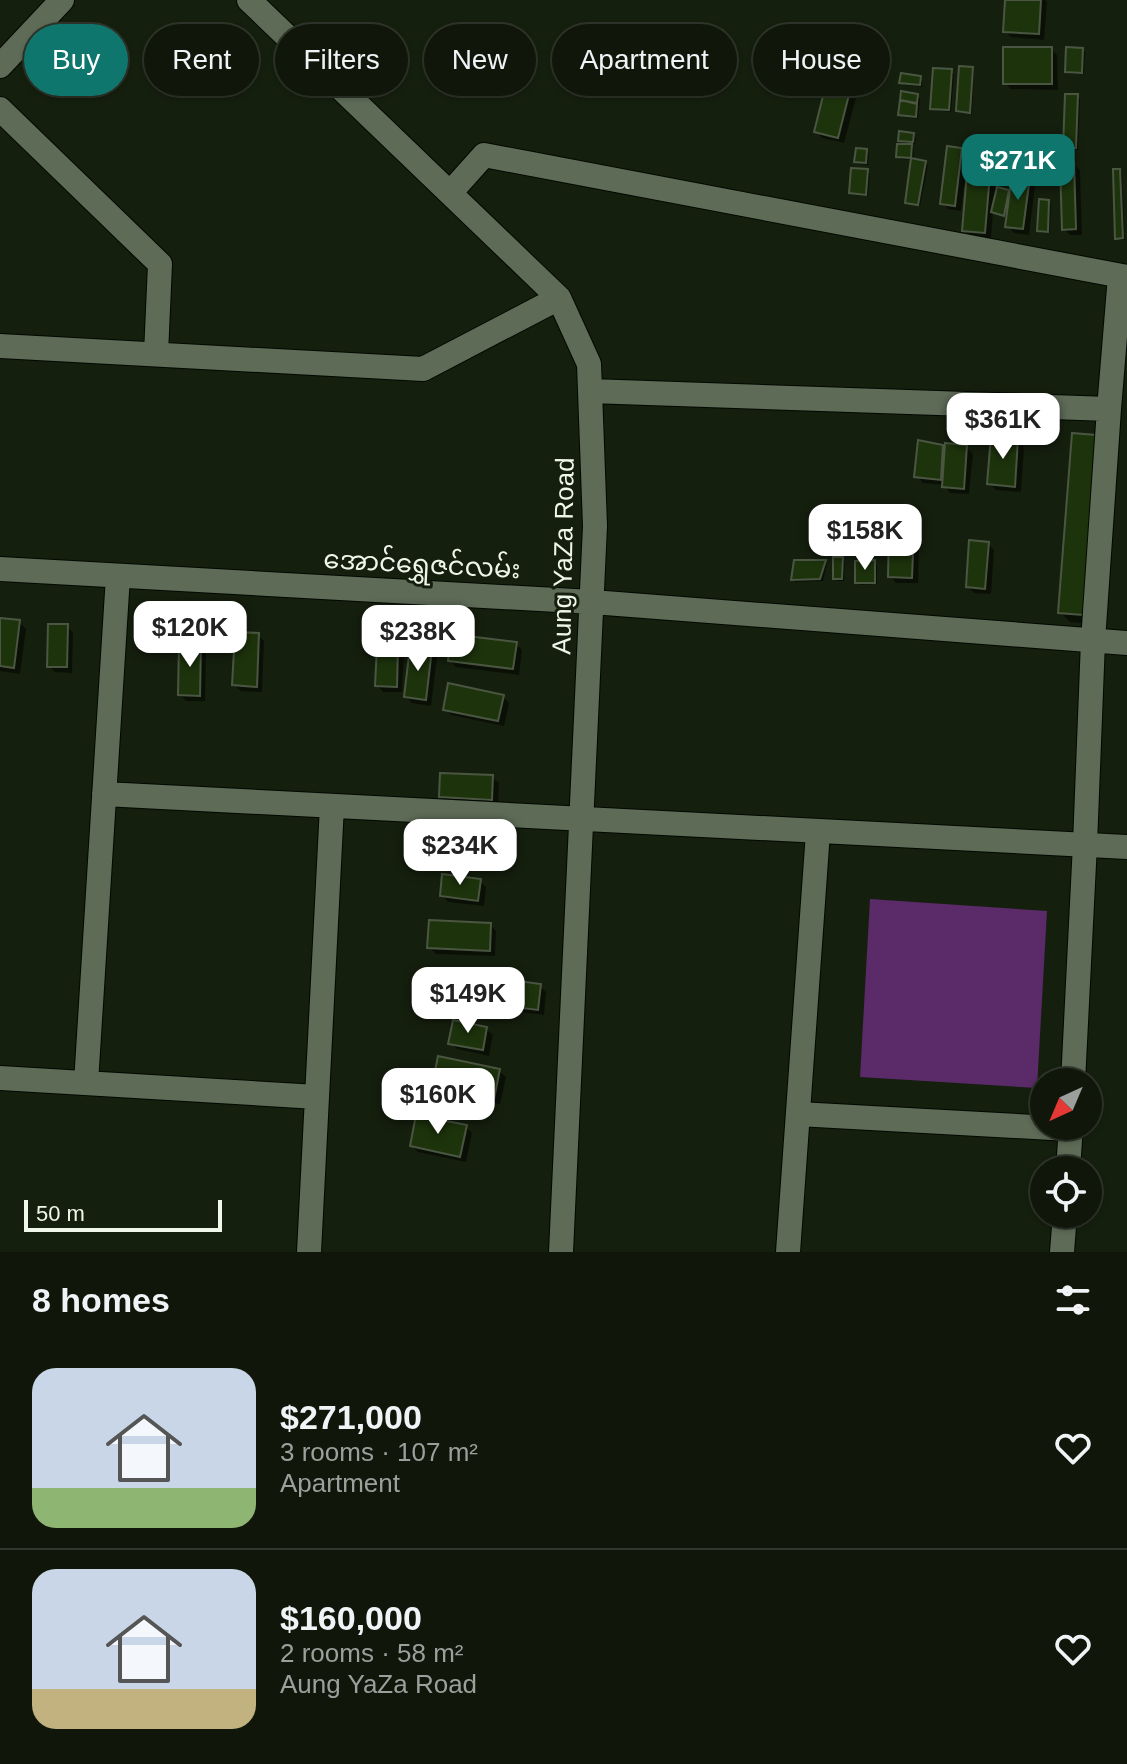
<!DOCTYPE html>
<html lang="en">
<head>
<meta charset="utf-8">
<style>
	:root { --surface:#10170a; --page:#192013; --text:#f1f3f6; --muted:#9c9f9c; --line:#30362b; --accent:#0f766e }
	body { margin:0; font-family:Helvetica,"Noto Sans Myanmar",sans-serif; background:var(--page); color:var(--text); height:100vh; display:flex; flex-direction:column; font-size:30px; white-space:nowrap }
	* { box-sizing:border-box; margin:0 }
	p { font-size:26px; color:var(--muted) }
	.icon { flex:none; width:44px; height:44px; fill:none; stroke:currentColor; stroke-width:2; stroke-linecap:round; stroke-linejoin:round }
	.map { position:relative; height:1252px; overflow:hidden }
	.side { display:flex; flex-direction:column; background:var(--surface); flex:1 }
	.side>* { flex:none }
	.top-card { position:absolute; left:24px; top:24px; width:1080px; height:72px; display:flex; gap:16px }
	.needle { width:52px; rotate:224deg }
	.fabs { position:absolute; left:1030px; top:1068px; display:grid; gap:16px }
	.fabs a { display:grid; place-items:center; width:72px; height:72px; border-radius:50%; background:var(--surface); box-shadow:0 2px 6px #0004,0 0 0 2px var(--line); font-size:40px }
	.scale { position:absolute; left:24px; bottom:20px; width:198px; box-sizing:border-box; padding-left:8px; border:4px solid #eff7eb; border-top:0; font-size:22px; line-height:28px; white-space:nowrap; color:#eff7eb; -webkit-text-stroke:6px #151f0e; paint-order:stroke }
	.price { position:absolute; translate:-50% -68px; padding:0 18px; border-radius:16px; background:#fff; color:#222; font-size:26px; line-height:52px; filter:drop-shadow(0 2px 4px #0008) }
	.price::after { content:''; position:absolute; left:50%; top:48px; width:24px; height:18px; margin-left:-12px; background:inherit; clip-path:polygon(0 0,100% 0,50% 100%) }
	.price.active { background:var(--accent); color:#fff }
	ul { padding:0; list-style:none }
	li { display:flex; align-items:center; gap:24px; height:200px; padding:0 32px }
	li+li { border-top:2px solid var(--line) }
	li span { display:grid; place-items:center; flex:none; width:224px; height:160px; border-radius:24px; color:#555 }
	li>.icon { margin-inline-start:auto }
	span .icon { width:96px; height:96px; fill:#fffc; stroke-width:1 }
	li b { font-size:34px }
	h2 { display:flex; justify-content:space-between; align-items:center; height:96px; padding:0 32px; font-size:34px }
	.chip { padding:0 28px; border-radius:36px; background:var(--surface); box-shadow:0 2px 6px #0004,0 0 0 2px var(--line); font-size:28px; line-height:72px }
	.chip.active { background:var(--accent); color:#fff }
	.map>svg:first-child { display:block }
	.water { fill:#5b2a68 }
	.shadow { fill:#0007 }
	.building { fill:#1d330c; stroke:#4a5642; stroke-width:2 }
	.lines { fill:none; stroke-linecap:round; stroke-linejoin:round }
	.minor-casing { stroke:#020900; stroke-width:26 }
	.minor { stroke:#5e6b57; stroke-width:24 }
	.labels { text-anchor:middle; stroke-width:6; stroke-linejoin:round; paint-order:stroke }
	.street-label { font-size:26px; fill:#eff7eb; stroke:#151f0e }
</style>
</head>
<body>
<div class="map">
<svg width="1127" height="1252" viewBox="0 0 1127 1252">
	<rect width="100%" height="100%" fill="#151f0e"/>
	<path class="water" d="M870 899 1047 911 1037 1088 860 1077Z"/>
	<path class="shadow" d="M1007 0H1045L1047 2 1044 40 1011 37 1005 31Z
		M1051 49 1057 55 1058 90 1011 89 1005 83Z
		M1082 50 1085 52 1084 74H1070L1067 71Z
		M972 69 974 72 972 114 961 113 958 111Z
		M951 71 954 74 951 112 935 110 932 108Z
		M853 76 860 83 844 143 822 138 816 131Z
		M920 78 922 80V87L904 85 901 82Z
		M903 93 917 96 920 98 918 119 903 117 900 114Z
		M1077 96 1080 99 1078 150H1067L1065 147Z
		M914 135 916 138 915 144 908 143 914 149 913 161 925 163 928 165 920 206 910 204 907 202 913 160 900 159 898 156 906 146 900 140Z
		M961 150 968 156 967 162 990 164 996 171 995 189 1009 191 1012 195 1029 179 1035 185 1029 235 1014 233 1008 226 1009 218 996 214 993 211 991 239 970 237 964 230 968 187H964L961 211 948 209 942 203Z
		M867 151 869 154 868 165 859 164 856 161Z
		M1073 164 1080 170 1082 235H1070L1064 229Z
		M867 171 870 174 868 196 854 195 851 193Z
		M1120 171 1122 174 1125 240H1120L1117 238Z
		M1048 202 1051 204 1050 233H1042L1039 230Z
		M1074 435 1092 624 1070 622 1060 612Z
		M1018 440 1024 447 1021 492 996 490 990 484Z
		M942 447 947 452 966 447 973 454 969 494 950 493 944 485 923 483 917 476Z
		M913 530 919 536 918 583H896L890 576Z
		M988 544 994 550 991 594 974 593 968 587Z
		M842 559 845 562 844 581H838L835 578Z
		M825 562 827 564 823 581 795 582 793 579Z
		M874 562 877 565V584L860 585 857 582Z
		M0 620 19 622 26 629 20 674 0 671Z
		M67 626 73 633 72 673 55 672 49 666Z
		M258 635 264 641 262 692 241 691 234 685Z
		M516 644 522 650 519 675 456 667 450 661Z
		M200 645 206 652 205 701H186L180 694Z
		M397 648 404 654 402 692H383L377 685Z
		M431 651 437 657 431 706 412 703 406 697Z
		M503 697 509 703 504 726 451 715 445 709Z
		M492 777 499 783 498 805 447 803 441 796Z
		M480 881 486 887 484 906 448 902 442 895Z
		M490 925 496 931 495 956 436 954 429 947Z
		M540 986 546 992 544 1015 438 1001 431 995Z
		M486 1029 493 1035 489 1056 457 1049 451 1043Z
		M499 1071 506 1077 500 1104 441 1092 434 1086Z
		M466 1127 472 1133 466 1162 418 1152 412 1146Z"/>
	<path class="building" d="M1005 0H1041L1039 34 1003 32Z
		M1003 47H1052V84H1003Z
		M1066 47 1083 48 1082 73 1065 72Z
		M959 66 973 67 970 113 956 111Z
		M830 68 854 75 838 138 814 132Z
		M933 68 952 69 949 110 930 109Z
		M901 73 921 76 920 85 899 83Z
		M901 91 918 94 917 103 900 100Z
		M1065 94H1078L1076 148H1063Z
		M900 100 917 104 916 117 898 115Z
		M899 131 914 133 913 142 898 141Z
		M897 144H912L911 158 896 157Z
		M947 146 962 148 955 206 940 204Z
		M856 148 867 149 866 163 854 162Z
		M911 158 926 161 918 205 905 203Z
		M968 160 991 162 985 233 962 231Z
		M1060 162H1074L1076 229 1062 230Z
		M851 168 868 169 866 195 849 193Z
		M1113 169H1120L1123 238 1115 239Z
		M1012 175 1030 177 1023 229 1005 227Z
		M997 187 1009 190 1004 216 991 212Z
		M1039 199 1049 200 1048 232 1037 231Z
		M1072 433 1096 435 1083 615 1058 613Z
		M991 436 1018 438 1015 487 987 484Z
		M918 440 943 445 941 480 914 477Z
		M945 443 967 445 964 489 942 487Z
		M889 527 914 528 912 578 888 577Z
		M969 540 989 542 985 589 966 587Z
		M833 557H843L842 579H833Z
		M794 560H826L820 579 791 580Z
		M875 560V583H855V561Z
		M0 618 20 620 14 668 0 666Z
		M48 624H68L67 667H47Z
		M235 632 259 633 257 687 232 685Z
		M451 634 517 642 513 669 448 661Z
		M179 643H201L200 696 178 695Z
		M377 645 398 646 397 687 375 686Z
		M410 647 432 649 426 700 404 697Z
		M448 683 504 695 498 721 443 710Z
		M440 773 493 775 492 800 439 797Z
		M442 874 481 879 478 901 440 896Z
		M429 920 491 923 490 951 427 948Z
		M432 970 541 984 538 1010 429 996Z
		M453 1020 487 1027 483 1050 448 1044Z
		M438 1056 500 1069 494 1099 432 1086Z
		M416 1115 467 1125 460 1157 410 1146Z"/>
	<g class="lines">
		<g class="minor-casing">
			<path id="minor" d="M249 0 559 298 589 364 595 526 561 1252
				M0 66 62 0
				M0 109 160 264 156 354
				M450 193 484 155 1127 277
				M0 346 423 369 559 298
				M590 391 1109 409
				M0 569 592 602 1127 643
				M104 794 1127 847
				M0 1078 317 1097
				M1073 1082 1085 844 1093 641 1109 409 1120 276
				M86 1083 118 576
				M798 1114 1070 1129
				M1068 1170 1071 1126
				M309 1252 332 806
				M788 1252 818 832
				M1062 1252 1065 1214"/>
		</g>
		<use href="#minor" class="minor"/>
	</g>
	<g class="labels">
		<g class="street-label">
			<text transform="translate(563 556) rotate(-89)" y="9">Aung YaZa Road</text>
			<text transform="translate(422 564) rotate(3)" y="9">အောင်ရွှေဇင်လမ်း</text>
		</g>
	</g>
</svg>
<div class="fabs">
<a><svg class="needle" viewBox="-14 -14 28 28"><path d="M0-13l5 13h-10z" fill="#e53935"/><path d="M0 13l5-13h-10z" fill="#9c9f9c"/></svg></a>
<a><svg class="icon" aria-label="locate" viewBox="0 0 24 24"><circle cx="12" cy="12" r="6"/><path d="M12 2v4M12 18v4M2 12h4M18 12h4"/></svg></a>
</div>
<div class="scale">50 m</div>
<b class="price active" style="left:1018px;top:202px">$271K</b>
<b class="price" style="left:1003px;top:461px">$361K</b>
<b class="price" style="left:865px;top:572px">$158K</b>
<b class="price" style="left:190px;top:669px">$120K</b>
<b class="price" style="left:418px;top:673px">$238K</b>
<b class="price" style="left:460px;top:887px">$234K</b>
<b class="price" style="left:468px;top:1035px">$149K</b>
<b class="price" style="left:438px;top:1136px">$160K</b>
<div class="top-card">
<a class="chip active">Buy</a>
<a class="chip">Rent</a>
<a class="chip">Filters</a>
<a class="chip">New</a>
<a class="chip">Apartment</a>
<a class="chip">House</a>
</div>
</div>
<section class="side">
<h2>8 homes<svg class="icon" aria-label="filters" viewBox="0 0 24 24"><path d="M4 7h16M4 17h16"/><circle cx="9" cy="7" r="2"/><circle cx="15" cy="17" r="2"/></svg></h2>
<ul>
<li><span style="background:linear-gradient(#c9d6e8 75%,#8fb573 0)"><svg class="icon" aria-label="home" viewBox="0 0 24 24"><path d="M3 11l9-7 9 7M6 9v11h12V9"/></svg></span><div><b>$271,000</b><p>3 rooms · 107 m²</p><p>Apartment</p></div><svg class="icon" aria-label="heart" viewBox="0 0 24 24"><path d="M12 20l-8-8c-3-5 5-10 8-4 3-6 11-1 8 4z"/></svg></li>
<li><span style="background:linear-gradient(#c9d6e8 75%,#c2b280 0)"><svg class="icon" aria-label="home" viewBox="0 0 24 24"><path d="M3 11l9-7 9 7M6 9v11h12V9"/></svg></span><div><b>$160,000</b><p>2 rooms · 58 m²</p><p>Aung YaZa Road</p></div><svg class="icon" aria-label="heart" viewBox="0 0 24 24"><path d="M12 20l-8-8c-3-5 5-10 8-4 3-6 11-1 8 4z"/></svg></li>
</ul>
</section>
</body>
</html>
